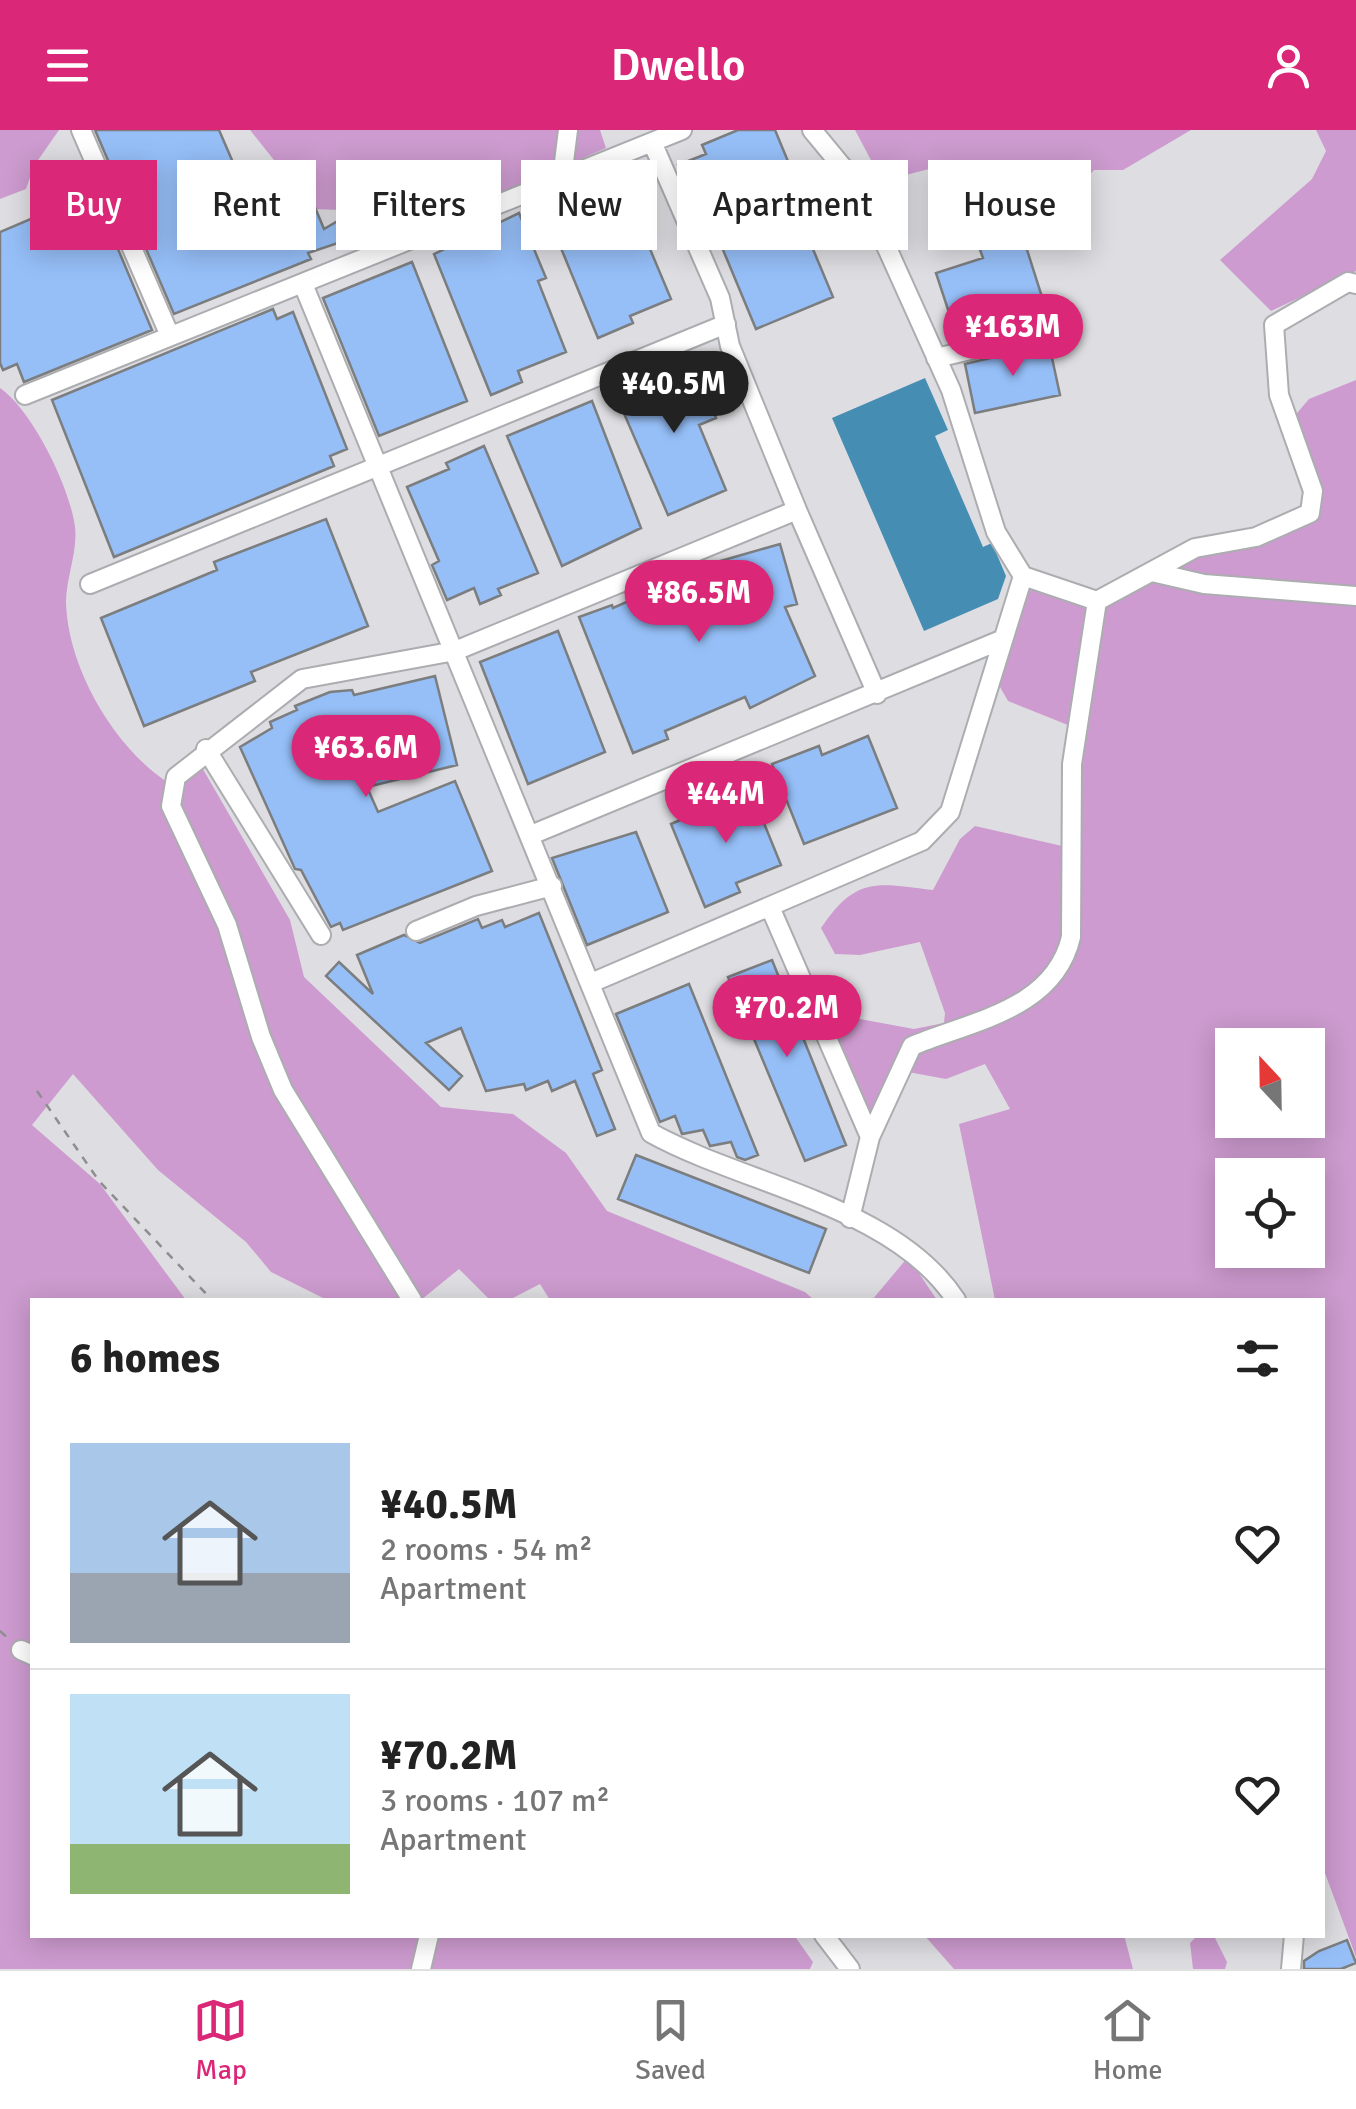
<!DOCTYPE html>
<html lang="en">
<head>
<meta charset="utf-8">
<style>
	:root { --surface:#fff; --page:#f6f6f6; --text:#222; --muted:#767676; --line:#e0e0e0; --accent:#db2777 }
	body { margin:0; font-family:Signika,sans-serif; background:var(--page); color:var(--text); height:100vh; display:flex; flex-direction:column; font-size:38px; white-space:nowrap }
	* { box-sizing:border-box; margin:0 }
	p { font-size:32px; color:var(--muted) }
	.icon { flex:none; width:55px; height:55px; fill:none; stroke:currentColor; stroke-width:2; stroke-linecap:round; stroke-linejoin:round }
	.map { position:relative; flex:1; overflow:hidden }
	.details { position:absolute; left:30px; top:1168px; width:1295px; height:640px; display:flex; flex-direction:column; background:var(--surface); border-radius:0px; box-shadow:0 5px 25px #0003 }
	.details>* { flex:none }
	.top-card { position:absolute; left:30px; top:30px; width:1298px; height:90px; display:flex; gap:20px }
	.needle { width:65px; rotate:338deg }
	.tools { position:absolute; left:1215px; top:898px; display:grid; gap:20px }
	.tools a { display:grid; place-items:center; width:110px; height:110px; border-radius:0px; background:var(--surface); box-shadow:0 5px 25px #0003; font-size:50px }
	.price { position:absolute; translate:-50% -85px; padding:0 22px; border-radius:35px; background:var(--accent); color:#fff; font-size:32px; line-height:65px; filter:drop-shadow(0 2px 5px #0008) }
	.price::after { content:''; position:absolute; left:50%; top:60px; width:30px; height:22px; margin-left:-15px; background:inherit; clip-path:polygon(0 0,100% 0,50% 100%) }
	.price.active { background:#222; color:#fff }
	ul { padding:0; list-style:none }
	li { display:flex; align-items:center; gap:30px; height:250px; padding:0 40px }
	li+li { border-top:2px solid var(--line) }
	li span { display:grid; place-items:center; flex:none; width:280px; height:200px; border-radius:0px; color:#555 }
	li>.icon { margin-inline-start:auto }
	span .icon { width:120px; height:120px; fill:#fffc; stroke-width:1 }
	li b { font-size:42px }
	h2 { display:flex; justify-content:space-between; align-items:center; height:120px; padding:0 40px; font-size:42px }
	.tag { padding:0 35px; border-radius:0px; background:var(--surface); box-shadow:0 5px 25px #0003; font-size:35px; line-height:90px }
	.tag.active { background:var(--accent); color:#fff }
	header { display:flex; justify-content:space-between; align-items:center; height:130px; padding:0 40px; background:var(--accent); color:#fff; font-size:45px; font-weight:600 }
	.tab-bar { display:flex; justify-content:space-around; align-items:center; height:140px; border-top:2px solid var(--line); background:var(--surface); font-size:28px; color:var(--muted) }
	.tab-bar a { display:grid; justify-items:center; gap:5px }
	.tab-bar .active { color:var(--accent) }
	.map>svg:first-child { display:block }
	.green { fill:#cd9bcf; fill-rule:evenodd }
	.water { fill:#458db3 }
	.building { fill:#96bff8; stroke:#7b7d7f; stroke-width:2.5 }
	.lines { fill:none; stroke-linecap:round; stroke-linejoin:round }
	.minor-casing { stroke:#acadb0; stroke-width:22 }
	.path { stroke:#8e8e90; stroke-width:2.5; stroke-dasharray:8 8; stroke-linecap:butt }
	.minor { stroke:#fff; stroke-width:18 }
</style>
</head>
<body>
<header><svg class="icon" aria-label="menu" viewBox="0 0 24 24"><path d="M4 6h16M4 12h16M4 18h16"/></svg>Dwello<svg class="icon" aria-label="person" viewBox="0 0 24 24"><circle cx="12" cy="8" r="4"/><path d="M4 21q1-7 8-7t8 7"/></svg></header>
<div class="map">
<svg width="1356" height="1839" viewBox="0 0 1356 1839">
	<rect width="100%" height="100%" fill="#dedee2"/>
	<path class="green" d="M0 0H59L34 36 26 59 0 69Z
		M250 0H600L606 18 501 64 463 51 360 94 340 80 313 79Z
		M855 0H1191L1123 40H1094L1086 49 1087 61C1001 93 1006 106 941 36L882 51Z
		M1316 0H1356V141L1271 181 1220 130 1312 49 1326 21Z
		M1356 250V1827L1322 1735V1170H995L959 994 1010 979 985 934 946 949 892 939 871 994 827 883 914 899 944 893 945 883 920 812 860 825 835 824 821 798C856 746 876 753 933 760L960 709 975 696 1071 718 1083 601 1008 571 1000 557 1025 463 1040 456 1089 478 1108 476 1197 425 1312 387 1292 289 1309 269ZM1232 915H1308V990H1232ZM1232 1045H1308V1120H1232Z
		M0 258C32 280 70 357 75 397 78 421 66 448 66 473 68 541 118 624 175 657L200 634 290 790 304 847 441 977 513 984 566 1023 607 1081 805 1162 814 1170H550L540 1154 509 1170H490L459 1139 421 1170H327L271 1142 246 1112 158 1040 73 944 32 995 100 1054 186 1170H32V1805H794L813 1832 810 1839H0Z
		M908 1127 937 1170H872Z
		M924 1805H1124L1133 1839H954Z
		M1198 1805 1215 1808 1227 1832 1225 1839H1193L1190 1813Z"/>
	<path class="water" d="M925 248 948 300 935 306 983 417 992 413 1006 446 998 469 924 501 832 288Z"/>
	<path class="building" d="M95 0H219L238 44 252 38 255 44 272 37 287 72 309 63 324 99 348 85 354 89 357 102 353 108 308 123 311 129 174 184Z
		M738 0H775L797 53 787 57 833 167 756 199 716 103 736 95 714 44 686 54 678 35 706 24 702 15Z
		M621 50 671 169 630 186 633 193 598 208 542 72 575 58 579 68Z
		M94 62 152 200 24 252 17 234 3 240 0 233V102Z
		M519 83 546 148 538 151 566 222 518 241 522 252 491 265 434 124Z
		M1022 104 1049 189 958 210 936 143 983 128 979 117Z
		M412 132 467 271 379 306 323 168Z
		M273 179 277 189 293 182 347 319 330 326 334 336 114 427 52 270Z
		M1049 214 1060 265 975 283 965 234Z
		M692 232 716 288 699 295 726 360 668 385 616 265Z
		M592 271 641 398 562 436 507 306Z
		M484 316 538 443 498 459 501 465 480 474 474 458 447 470 432 435 439 431 407 357 449 339 446 333Z
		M326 389 368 496 251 542 255 551 144 596 101 488 217 440 214 432Z
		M780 414 797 474 785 477 815 546 750 578 745 567 665 601 668 609 633 623 579 487 612 475 613 478 717 432Z
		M558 501 605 622 528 654 480 532Z
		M435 546 457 635 367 657 378 682 455 651 492 741 343 800 340 793 331 797 301 740 295 739 240 617 272 598 270 592 297 580 295 576 330 562 352 560 354 565Z
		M868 606 897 678 804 714 772 634 819 616 822 625Z
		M750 659 781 735 736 753 740 762 705 777 671 694Z
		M636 702 668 782 587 815 552 728Z
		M539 783 602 940 593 944 615 999 597 1006 575 951 552 961 548 951 526 960 524 954 486 961 461 898 426 913 462 946 449 960 326 846 339 832 373 864 357 825 404 805 420 813 478 789 482 798 502 790 505 797Z
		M772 830 846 1015 805 1031 728 847Z
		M689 854 758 1025 745 1030 737 1027 731 1012 710 1016 703 1000 682 1004 675 986 660 992 616 884Z
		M636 1025 826 1099 809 1143 618 1069Z
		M1347 1810 1356 1833 1341 1839H1304V1831L1319 1821Z"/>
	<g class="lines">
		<g class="minor-casing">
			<path id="minor" d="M81 0 170 206
				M812 0 860 58 951 260 996 402 1023 446 1097 471
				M652 12 720 168 730 216 797 380 877 564
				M562 48 568 0
				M303 154 651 1003C745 1055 895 1076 956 1170
				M936 228 1065 198
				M25 265 682 0
				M1152 442 1204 454 1356 466
				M90 454 726 194
				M206 619 321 805
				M531 705 1001 510
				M770 777 870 1007
				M416 801 476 776 552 756
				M591 853 922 711 950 682 1023 446
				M850 1088 870 1007 912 916C971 891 1054 880 1071 807L1072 634 1097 471 1195 418 1256 407 1310 383 1313 361 1279 265 1274 195 1348 152 1356 154
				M412 1170 283 960 261 907 227 795 171 676 176 647 302 549 455 521 797 380
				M21 1520 32 1525
				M824 1805 850 1839
				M421 1839 429 1805
				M1291 1839 1294 1805"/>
		</g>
		<path class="path" d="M37 961 99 1051 212 1170
			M0 1501 10 1510"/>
		<use href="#minor" class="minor"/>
	</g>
</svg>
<div class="tools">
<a><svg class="needle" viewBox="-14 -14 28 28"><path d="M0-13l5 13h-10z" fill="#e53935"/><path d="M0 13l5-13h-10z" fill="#767676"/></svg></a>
<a><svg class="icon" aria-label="locate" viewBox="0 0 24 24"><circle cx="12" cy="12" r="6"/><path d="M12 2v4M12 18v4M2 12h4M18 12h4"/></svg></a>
</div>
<b class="price" style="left:1013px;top:249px">¥163M</b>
<b class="price active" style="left:674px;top:306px">¥40.5M</b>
<b class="price" style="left:699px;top:515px">¥86.5M</b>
<b class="price" style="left:366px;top:670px">¥63.6M</b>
<b class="price" style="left:726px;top:716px">¥44M</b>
<b class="price" style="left:787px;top:930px">¥70.2M</b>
<div class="top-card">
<a class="tag active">Buy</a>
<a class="tag">Rent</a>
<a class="tag">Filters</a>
<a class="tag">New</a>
<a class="tag">Apartment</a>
<a class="tag">House</a>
</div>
<section class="details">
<h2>6 homes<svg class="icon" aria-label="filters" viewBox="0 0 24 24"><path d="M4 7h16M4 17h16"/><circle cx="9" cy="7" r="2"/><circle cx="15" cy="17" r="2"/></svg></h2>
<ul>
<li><span style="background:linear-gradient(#a9c7e8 65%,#9aa5b1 0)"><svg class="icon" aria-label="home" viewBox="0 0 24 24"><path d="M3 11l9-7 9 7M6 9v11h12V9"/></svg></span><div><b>¥40.5M</b><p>2 rooms · 54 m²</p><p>Apartment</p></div><svg class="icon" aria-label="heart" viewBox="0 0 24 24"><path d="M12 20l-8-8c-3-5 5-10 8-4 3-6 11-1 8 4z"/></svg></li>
<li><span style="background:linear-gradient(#bfe0f5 75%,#8fb573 0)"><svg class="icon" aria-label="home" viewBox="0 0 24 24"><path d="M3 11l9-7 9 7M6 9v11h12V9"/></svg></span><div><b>¥70.2M</b><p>3 rooms · 107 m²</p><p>Apartment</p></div><svg class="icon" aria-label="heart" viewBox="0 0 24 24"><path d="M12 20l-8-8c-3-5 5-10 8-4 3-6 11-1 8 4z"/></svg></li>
</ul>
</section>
</div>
<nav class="tab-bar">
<a class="active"><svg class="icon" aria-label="map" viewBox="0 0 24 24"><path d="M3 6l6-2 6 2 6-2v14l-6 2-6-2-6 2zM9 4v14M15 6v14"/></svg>Map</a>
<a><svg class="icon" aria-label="saved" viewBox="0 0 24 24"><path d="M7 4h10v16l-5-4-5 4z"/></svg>Saved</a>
<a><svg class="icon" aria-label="home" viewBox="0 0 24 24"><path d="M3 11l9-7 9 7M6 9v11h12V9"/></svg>Home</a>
</nav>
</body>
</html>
